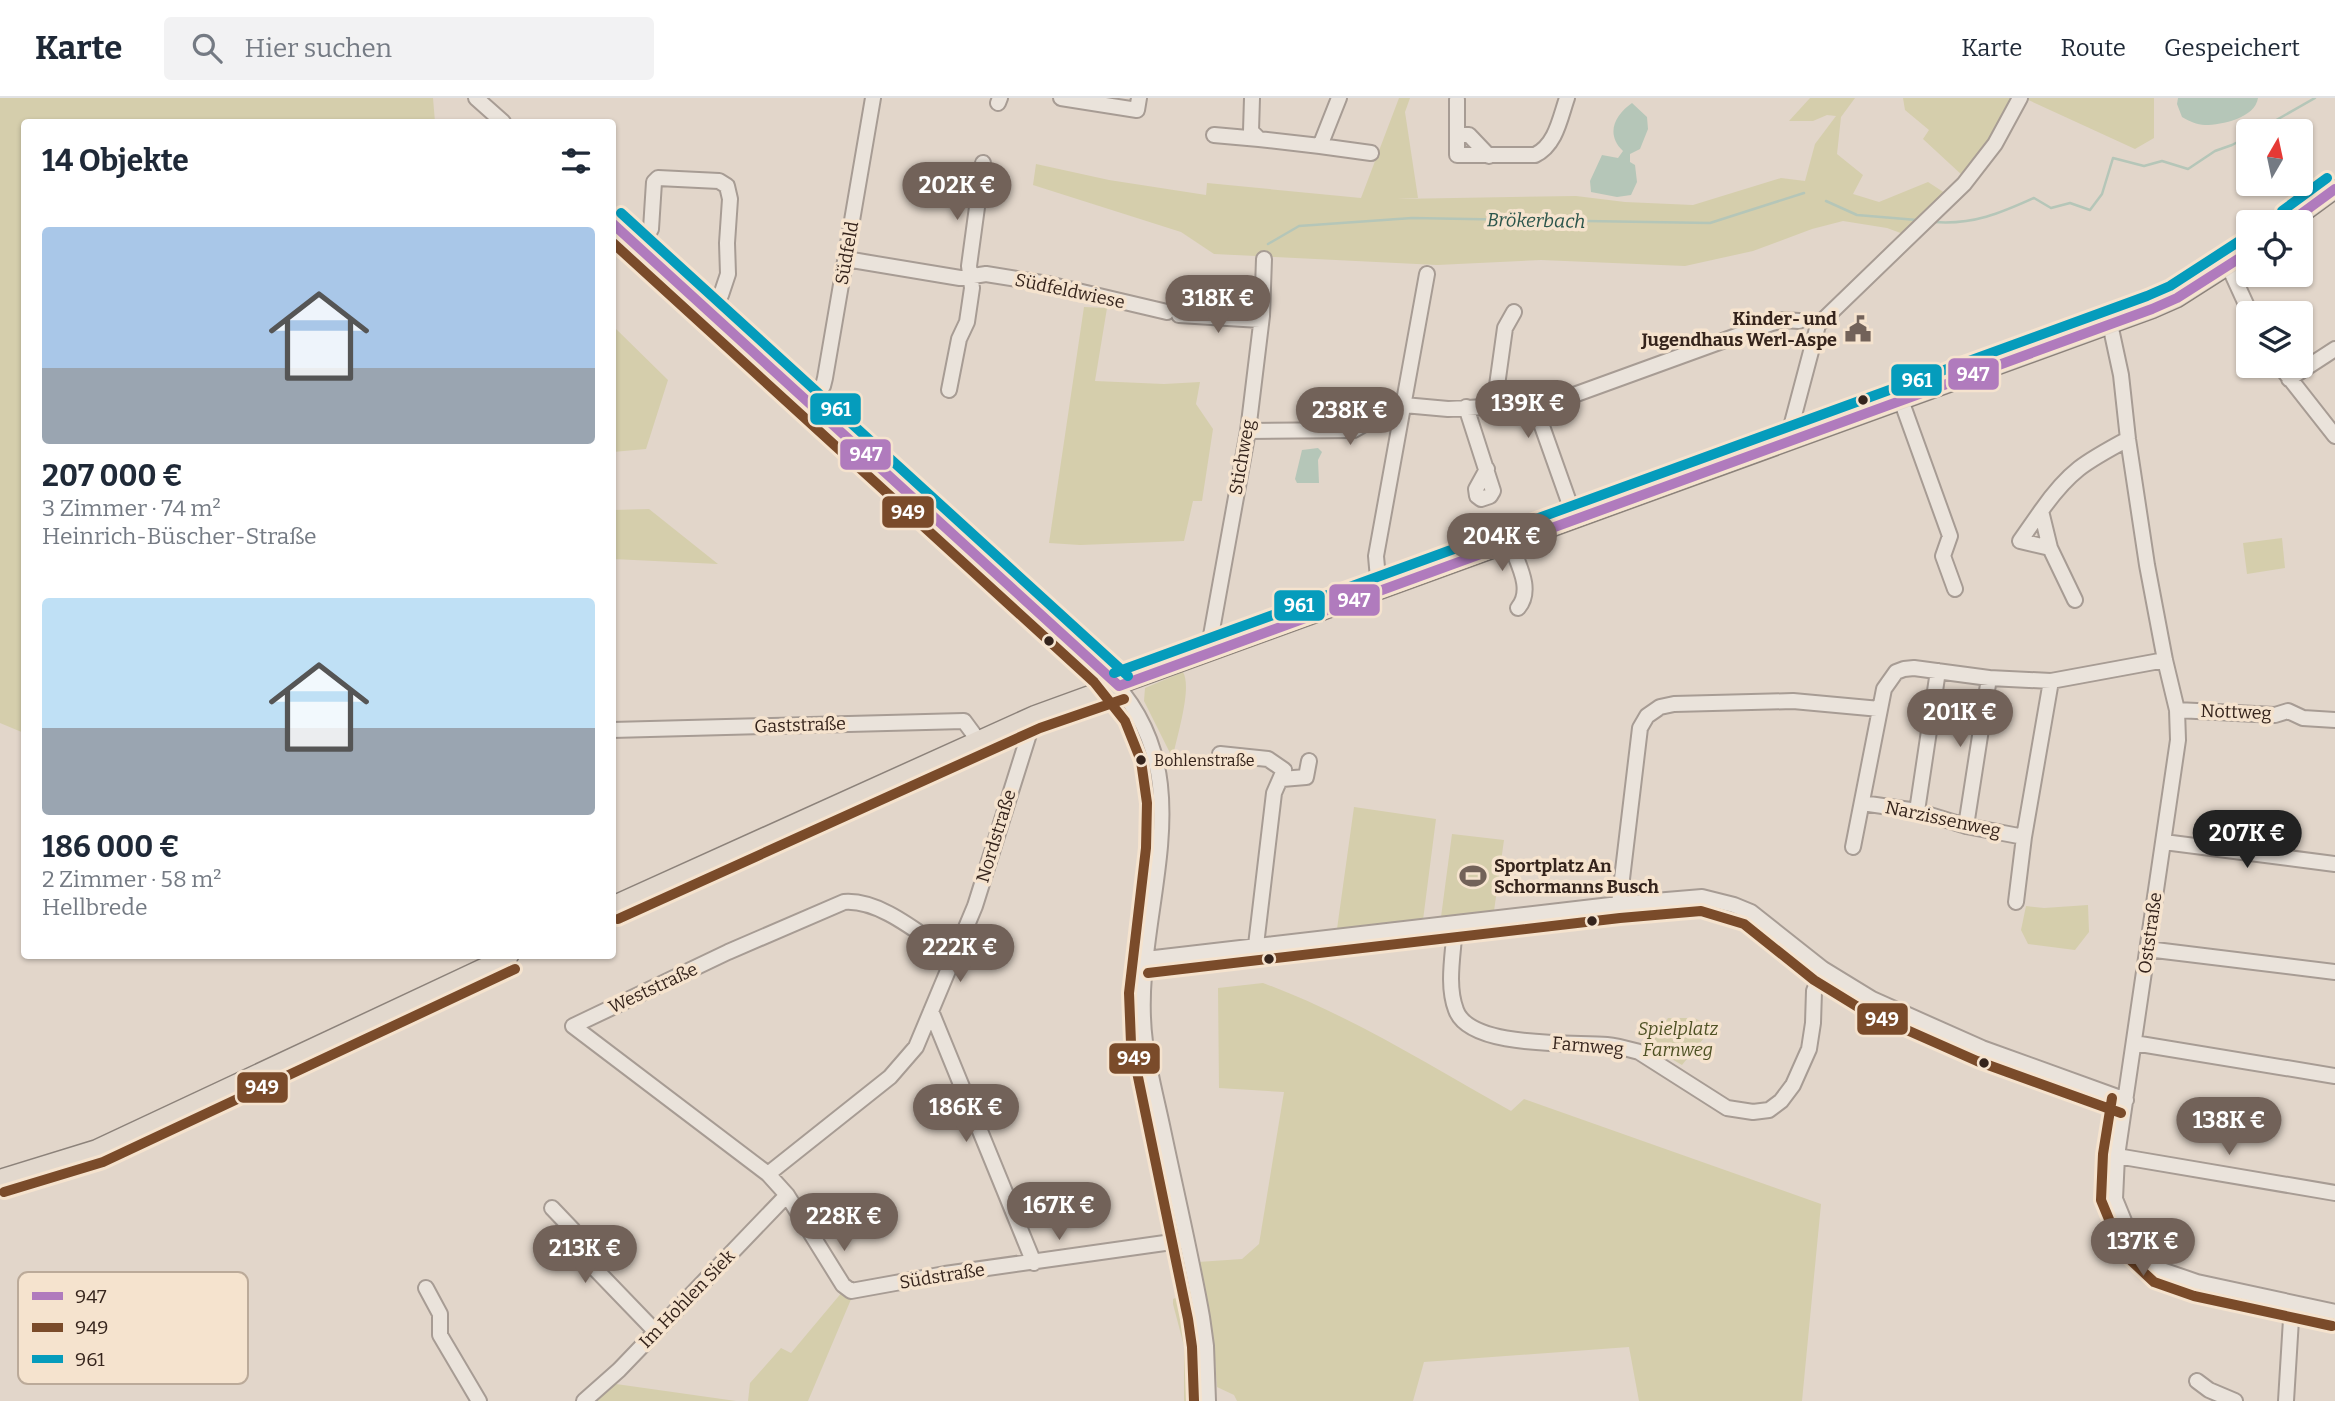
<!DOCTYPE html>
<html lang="de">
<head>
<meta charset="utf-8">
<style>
	:root { --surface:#fff; --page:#f2f2f3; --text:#1f2937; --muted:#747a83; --line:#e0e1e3; --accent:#726259 }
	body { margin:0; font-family:Bitter,serif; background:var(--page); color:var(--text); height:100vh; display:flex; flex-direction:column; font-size:26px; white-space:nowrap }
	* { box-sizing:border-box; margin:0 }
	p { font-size:23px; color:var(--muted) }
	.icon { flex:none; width:38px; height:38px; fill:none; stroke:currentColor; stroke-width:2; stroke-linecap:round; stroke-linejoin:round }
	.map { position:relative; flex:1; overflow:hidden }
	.drawer { position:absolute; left:21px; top:21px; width:595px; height:840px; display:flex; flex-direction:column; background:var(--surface); border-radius:7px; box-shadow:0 2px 5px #0004 }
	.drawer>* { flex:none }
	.needle { width:46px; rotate:9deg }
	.buttons { position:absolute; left:2236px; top:21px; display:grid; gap:14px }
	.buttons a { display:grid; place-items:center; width:77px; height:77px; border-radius:7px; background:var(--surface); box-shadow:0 2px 5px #0004; font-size:35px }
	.price { position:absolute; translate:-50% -60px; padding:0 16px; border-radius:24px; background:var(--accent); color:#fff; font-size:23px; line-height:46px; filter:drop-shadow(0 2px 4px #0008) }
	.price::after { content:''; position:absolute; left:50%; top:42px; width:21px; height:16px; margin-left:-10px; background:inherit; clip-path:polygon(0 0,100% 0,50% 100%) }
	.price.on { background:#222; color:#fff }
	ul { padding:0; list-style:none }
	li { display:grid; align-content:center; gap:14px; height:371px; padding:0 21px }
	li span { display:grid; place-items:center; height:217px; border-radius:7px; color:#555 }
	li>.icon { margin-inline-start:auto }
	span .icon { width:126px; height:126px; fill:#fffc; stroke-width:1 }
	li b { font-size:30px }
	h2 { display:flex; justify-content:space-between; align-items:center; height:84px; padding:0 21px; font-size:30px }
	header { display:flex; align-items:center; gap:42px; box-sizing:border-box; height:98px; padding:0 35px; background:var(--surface); border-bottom:2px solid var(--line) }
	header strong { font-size:33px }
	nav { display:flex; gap:38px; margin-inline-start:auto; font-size:24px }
	.search { width:490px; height:63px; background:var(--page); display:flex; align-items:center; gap:18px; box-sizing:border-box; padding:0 24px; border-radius:7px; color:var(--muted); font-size:26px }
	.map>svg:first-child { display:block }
	.green { fill:#d5ceac }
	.water { fill:#b5c6b8 }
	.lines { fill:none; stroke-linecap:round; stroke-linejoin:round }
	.stream { stroke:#b5c6b8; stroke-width:2.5 }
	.minor-casing { stroke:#a79c94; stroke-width:18 }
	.major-casing { stroke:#8c827a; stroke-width:21 }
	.minor { stroke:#eae3db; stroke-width:14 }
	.major { stroke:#e2d8cd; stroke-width:18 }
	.bus-1-casing { stroke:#f5e3ce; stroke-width:16 }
	.bus-2-casing { stroke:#f5e3ce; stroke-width:16 }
	.bus-3-casing { stroke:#f5e3ce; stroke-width:16 }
	.bus-1 { stroke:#b07bbd; stroke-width:10 }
	.bus-2 { stroke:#7a4b2a; stroke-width:10 }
	.bus-3 { stroke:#059cbc; stroke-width:10 }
	.bus-dot { fill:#35241c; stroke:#f5e3ce; stroke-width:2.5 }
	.labels { text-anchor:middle; stroke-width:7; stroke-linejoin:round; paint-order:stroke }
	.bus-label { font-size:16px; fill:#35241c; stroke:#f5e3ce; text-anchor:start }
	.street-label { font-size:18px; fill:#35241c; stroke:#f5e3ce }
	.poi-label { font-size:18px; font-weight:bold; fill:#35241c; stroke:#f5e3ce; text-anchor:end }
	.park-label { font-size:18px; font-style:italic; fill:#4e5123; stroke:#f5e3ce }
	.water-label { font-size:19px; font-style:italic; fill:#2b554b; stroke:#f5e3ce }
	.key { fill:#f5e3ce; stroke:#ba9; stroke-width:2 }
	.key-label { font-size:19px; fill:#35241c }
	.line-badge { stroke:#f5e3ce; stroke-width:2.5 }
	.badge-label { font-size:19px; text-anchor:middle; font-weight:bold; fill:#fff }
</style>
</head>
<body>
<header>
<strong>Karte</strong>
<div class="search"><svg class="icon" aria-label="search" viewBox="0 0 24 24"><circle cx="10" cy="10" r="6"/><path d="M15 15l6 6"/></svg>Hier suchen</div>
<nav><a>Karte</a><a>Route</a><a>Gespeichert</a></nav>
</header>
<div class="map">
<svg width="2335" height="1303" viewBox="0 0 2335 1303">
	<rect width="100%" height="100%" fill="#e2d6ca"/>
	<path class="green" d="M0 0H433L435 24H24V635L0 625Z
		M1399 0H1410L1405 14 1418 100 1397 101 1576 98 1625 104 1693 107 1781 80 1805 83 1815 46 1836 18 1827 17 1813 23H1789L1810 0H1855L1841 19 1837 56 1863 77 1853 96 1879 104 1928 84 1948 97 1906 137 1887 130 1843 123 1812 131 1753 153 1685 168 1541 162 1437 167 1214 156 1181 134 1033 87 1036 66 1109 82 1206 97 1207 85 1361 100Z
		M1903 0H2016L1993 44 1963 78 1923 41 1929 32 1905 12Z
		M2024 0H2154V40L2135 51Z
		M1084 209 1107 210 1095 283 1164 286 1200 284 1196 306 1213 331 1202 403H1193L1184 443 1080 447 1049 445Z
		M613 228 668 282 646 351 613 354Z
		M649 411 718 466 613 461V412Z
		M2282 440 2285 470 2247 476 2243 445Z
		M1183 574C1192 589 1178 635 1174 654L1171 657 1144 603 1145 590Z
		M1354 709 1436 721 1423 822 1337 831Z
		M1452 736 1504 742 1494 813 1441 819Z
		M2088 807 2089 834 2075 852 2028 846 2021 832 2026 808 2044 810Z
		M1263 885C1350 917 1431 968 1511 1013L1524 1001 1821 1106 1802 1303H1639L1629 1249 1424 1264 1413 1303H1237L1234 1297 1217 1289 1213 1235 1198 1164 1242 1161 1259 1146 1284 994 1219 990 1218 890Z
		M1668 920H1694L1705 925 1708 935 1682 967 1651 949 1653 941Z
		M843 1193 852 1199 808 1303H748L750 1285 781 1250 791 1255Z
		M1180 1198 1190 1248 1193 1303H1184V1248L1173 1206V1201Z
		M616 1286 736 1303H594Z"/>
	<path class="water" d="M2178 0H2258C2255 20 2222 27 2205 27 2197 27 2189 23 2182 19L2177 6Z
		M1632 5 1647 19 1648 31 1640 51 1630 56V64L1635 67 1637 84 1631 97 1617 99 1591 94 1590 83 1602 57 1618 60 1623 53C1605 36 1615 17 1632 5Z
		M1318 350 1322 354 1318 362 1319 385H1297L1295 381 1302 352Z"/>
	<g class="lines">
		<path class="stream" d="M2257 33 2315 0
			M1826 103 1857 117 1917 122
			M1934 124C1973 127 2001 115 2034 100L2051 110 2070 105 2090 112 2102 96 2113 60 2144 68 2162 63 2188 71 2215 53 2232 47 2249 38
			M1268 146 1299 128 1412 120 1710 125 1804 95"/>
		<g class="minor-casing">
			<path id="minor" d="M476 0 503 24
				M1061 0 1137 12 1139 0
				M1252 0 1251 33 1259 41 1320 48 1339 0
				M1457 2V57H1535C1556 47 1560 20 1567 0
				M998 5 1000 0
				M1214 37 1259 41
				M1457 37H1469L1489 58
				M1320 48 1371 55
				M612 125 1104 574C1215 681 1128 816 1145 944 1149 974 1157 1003 1163 1032 1176 1094 1191 1157 1202 1219L1206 1248 1208 1303
				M640 151 651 131 654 84 658 80 719 83 727 88 730 101 727 145 728 176 721 197 709 213
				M846 161 960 180 986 176 1048 186 1167 214
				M2229 169 2250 215
				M1179 217 1260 222
				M2110 226 2121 277 2128 341 2147 467 2165 562 2177 612 2178 642 2117 1058 2115 1101 2133 1145 2159 1171 2197 1184 2335 1214
				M2280 268 2335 338
				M2289 281 2335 251
				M949 292 959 241 967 224 972 190 969 168 983 65
				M1901 302 1950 438 1943 458 1955 491
				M809 306 823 288 825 280 873 0
				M1466 309 1493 393 1490 398 1481 401 1477 398 1476 391 1487 371
				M1494 309 1505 230 1514 214
				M1537 314 1549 306 1772 225 1783 222 1799 223
				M1248 333 1354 332 1389 312 1404 307 1448 311 1522 307 1537 314 1575 421
				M1792 342V325L1818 227 1964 86 1995 46 2020 0
				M2041 413 2020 443 2050 450
				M1510 444C1517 465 1534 491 1518 510
				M1379 492 1376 458 1427 176
				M2075 502 2050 450 2041 413C2069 373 2085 364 2128 341
				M1208 554 1248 333 1262 218 1264 161
				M2177 612 2275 617 2288 613 2303 620 2335 622
				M612 632 964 623 978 642
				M1220 656 1268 661 1284 672 1274 695 1256 847
				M1282 681 1306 679 1309 663
				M1862 705 1917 713 1966 728 2024 739
				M1917 713 1938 573
				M1966 728 1989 580
				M2164 744 2335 766
				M1853 749 1884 591 1896 574 1904 571 1914 570 1989 580 2051 583 2165 562
				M2016 804 2024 739 2051 583
				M1619 806 1640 630 1647 618 1660 609 1674 606 1793 603 1880 611
				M1455 826C1454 853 1446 886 1456 912 1470 951 1573 944 1607 947 1618 948 1628 951 1639 954L1727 1010 1753 1014 1769 1012 1781 1003 1793 987 1809 951 1813 925 1814 893 1823 871
				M2147 851 2335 874
				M953 858C922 838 881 801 844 804L728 854 573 928 768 1076 787 1097 843 1187 851 1193 945 1176 1186 1142
				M1146 861 1619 806 1702 799 1734 807 1751 814 1823 871 1872 901 1982 950 2126 1002
				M931 913 1034 1165
				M2134 945 2335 978
				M2117 1058 2335 1095
				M768 1076 890 979 916 949 975 808 1035 617
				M552 1110 573 1132 574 1149 655 1233
				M426 1190 440 1216V1237L479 1303
				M2197 1283 2209 1292 2235 1303
				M584 1303 619 1272 787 1097
				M2286 1303 2292 1205"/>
		</g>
		<g class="major-casing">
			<path id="major" d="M2290 124 2335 91
				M612 808 1035 617 2152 211 2177 200 2249 154
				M0 1081 97 1051 509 858"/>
		</g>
		<use href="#minor" class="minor"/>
		<use href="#major" class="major"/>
		<g class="bus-1-casing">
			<path id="bus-1" d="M2290 124 2335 91
				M612 125 1119 588
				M1119 588 2152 211 2177 200 2249 154"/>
		</g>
		<g class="bus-2-casing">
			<path id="bus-2" d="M612 144 1094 584 1125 623 1141 663 1147 705 1146 750 1129 895 1131 945 1188 1221 1192 1249 1194 1303
				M618 821 1040 630 1124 601
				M1148 875 1620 820 1701 813 1744 826 1814 882 1866 914 1977 963 2121 1015
				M2112 1000 2103 1056 2101 1102 2123 1155 2154 1184 2194 1198 2332 1228
				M4 1094 103 1064 515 871"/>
		</g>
		<g class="bus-3-casing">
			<path id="bus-3" d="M2282 113 2327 80
				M621 115 1128 578
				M1114 575 2147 198 2170 188 2241 142"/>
		</g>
		<use href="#bus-1" class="bus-1"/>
		<use href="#bus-2" class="bus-2"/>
		<use href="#bus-3" class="bus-3"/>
	</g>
	<defs>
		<g id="civic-bare" transform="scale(2.1)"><path d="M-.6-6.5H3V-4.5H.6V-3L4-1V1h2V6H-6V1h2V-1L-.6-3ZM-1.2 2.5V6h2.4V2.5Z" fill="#726259" stroke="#f5e3ce" stroke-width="2.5" paint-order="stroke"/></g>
		<g id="stadium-bare" transform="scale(2.1)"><path d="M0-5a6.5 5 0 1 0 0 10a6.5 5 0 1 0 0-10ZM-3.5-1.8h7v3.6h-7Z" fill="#726259" stroke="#f5e3ce" stroke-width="2.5" paint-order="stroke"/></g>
	</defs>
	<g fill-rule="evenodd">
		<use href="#civic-bare" x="1858" y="231"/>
		<use href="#stadium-bare" x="1473" y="778"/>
	</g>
	<g class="bus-dot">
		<circle cx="1863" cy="302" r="6"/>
		<circle cx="1049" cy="543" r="6"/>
		<circle cx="1141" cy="662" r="6"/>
		<circle cx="1592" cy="823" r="6"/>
		<circle cx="1269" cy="861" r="6"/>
		<circle cx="1984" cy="965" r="6"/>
	</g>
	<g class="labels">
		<g class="bus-label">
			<text x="1154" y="668">Bohlenstraße</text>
		</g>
		<g class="street-label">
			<text transform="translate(847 155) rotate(-80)" y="6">Südfeld</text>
			<text transform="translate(1070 193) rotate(12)" y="6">Südfeldwiese</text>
			<text transform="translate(1242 359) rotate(-80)" y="6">Stichweg</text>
			<text transform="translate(2236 614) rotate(2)" y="6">Nottweg</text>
			<text transform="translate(800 627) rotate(-2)" y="6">Gaststraße</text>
			<text transform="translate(1943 721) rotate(12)" y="6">Narzissenweg</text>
			<text transform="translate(996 738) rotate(-73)" y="6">Nordstraße</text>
			<text transform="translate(2150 835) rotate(-82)" y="6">Oststraße</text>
			<text transform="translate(653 890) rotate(-25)" y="6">Weststraße</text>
			<text transform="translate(1588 948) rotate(5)" y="6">Farnweg</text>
			<text transform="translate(942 1178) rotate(-9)" y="6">Südstraße</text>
			<text transform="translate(687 1201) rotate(-46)" y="6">Im Hohlen Siek</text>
		</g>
		<g class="poi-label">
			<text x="1837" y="227">Kinder- und<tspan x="1837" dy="21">Jugendhaus Werl-Aspe</tspan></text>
			<text x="1494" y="774" text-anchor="start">Sportplatz An<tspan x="1494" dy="21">Schormanns Busch</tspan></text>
		</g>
		<g class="park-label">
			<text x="1678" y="937">Spielplatz<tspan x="1678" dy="21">Farnweg</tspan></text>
		</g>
		<g class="water-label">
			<text transform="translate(1536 122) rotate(1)" y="7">Brökerbach</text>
		</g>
	</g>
	<rect x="18" y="1174" width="230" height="112" rx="10" class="key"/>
	<rect x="32" y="1194" width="31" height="8" fill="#b07bbd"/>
	<rect x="32" y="1225" width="31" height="9" fill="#7a4b2a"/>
	<rect x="32" y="1257" width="31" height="8" fill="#059cbc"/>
	<g class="key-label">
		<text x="75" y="1205">947</text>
		<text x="75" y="1236">949</text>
		<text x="75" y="1268">961</text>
	</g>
	<g class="line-badge">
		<rect x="1947" y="259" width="53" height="34" rx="7" fill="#b07bbd"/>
		<rect x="1890" y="265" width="53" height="34" rx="7" fill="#059cbc"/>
		<rect x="809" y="294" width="53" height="34" rx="7" fill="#059cbc"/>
		<rect x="839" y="340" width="53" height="33" rx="7" fill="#b07bbd"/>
		<rect x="881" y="397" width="54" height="34" rx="7" fill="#7a4b2a"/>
		<rect x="1328" y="485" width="53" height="34" rx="7" fill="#b07bbd"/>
		<rect x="1273" y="491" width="53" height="33" rx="7" fill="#059cbc"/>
		<rect x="1856" y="904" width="53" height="34" rx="7" fill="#7a4b2a"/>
		<rect x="1108" y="944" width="53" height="33" rx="7" fill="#7a4b2a"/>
		<rect x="236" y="973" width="53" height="33" rx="7" fill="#7a4b2a"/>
	</g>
	<g class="badge-label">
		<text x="1973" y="283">947</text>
		<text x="1917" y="289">961</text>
		<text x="836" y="318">961</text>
		<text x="866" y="363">947</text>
		<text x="908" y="421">949</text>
		<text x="1354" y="509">947</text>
		<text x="1299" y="514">961</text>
		<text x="1882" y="928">949</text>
		<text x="1134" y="967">949</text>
		<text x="262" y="996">949</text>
	</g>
</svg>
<div class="buttons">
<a><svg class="needle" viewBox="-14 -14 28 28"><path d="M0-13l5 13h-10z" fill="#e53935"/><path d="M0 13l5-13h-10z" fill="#747a83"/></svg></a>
<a><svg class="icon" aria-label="locate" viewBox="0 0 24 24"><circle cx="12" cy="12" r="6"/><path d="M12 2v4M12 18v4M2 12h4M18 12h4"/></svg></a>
<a><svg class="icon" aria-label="layers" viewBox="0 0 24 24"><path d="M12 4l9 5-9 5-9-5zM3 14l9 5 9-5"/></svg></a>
</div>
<b class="price" style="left:957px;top:124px">202K €</b>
<b class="price" style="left:1218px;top:237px">318K €</b>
<b class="price" style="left:1528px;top:342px">139K €</b>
<b class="price" style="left:1350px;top:349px">238K €</b>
<b class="price" style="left:1502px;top:475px">204K €</b>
<b class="price" style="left:1960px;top:651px">201K €</b>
<b class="price on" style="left:2247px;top:772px">207K €</b>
<b class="price" style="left:960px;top:886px">222K €</b>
<b class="price" style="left:966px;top:1046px">186K €</b>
<b class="price" style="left:2229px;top:1059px">138K €</b>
<b class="price" style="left:1059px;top:1144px">167K €</b>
<b class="price" style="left:844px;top:1155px">228K €</b>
<b class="price" style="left:2143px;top:1180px">137K €</b>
<b class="price" style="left:585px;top:1187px">213K €</b>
<section class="drawer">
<h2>14 Objekte<svg class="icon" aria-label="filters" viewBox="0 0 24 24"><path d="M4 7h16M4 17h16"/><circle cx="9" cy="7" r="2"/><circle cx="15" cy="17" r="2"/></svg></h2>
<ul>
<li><span style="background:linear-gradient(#a9c7e8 65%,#9aa5b1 0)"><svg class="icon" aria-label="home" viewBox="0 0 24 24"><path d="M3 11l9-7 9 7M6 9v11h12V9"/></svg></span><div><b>207 000 €</b><p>3 Zimmer · 74 m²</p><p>Heinrich-Büscher-Straße</p></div></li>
<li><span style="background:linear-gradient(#bfe0f5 60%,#9aa5b1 0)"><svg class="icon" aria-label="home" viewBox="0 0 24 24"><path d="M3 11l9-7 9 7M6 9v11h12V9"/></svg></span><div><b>186 000 €</b><p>2 Zimmer · 58 m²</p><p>Hellbrede</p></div></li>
</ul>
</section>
</div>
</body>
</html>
